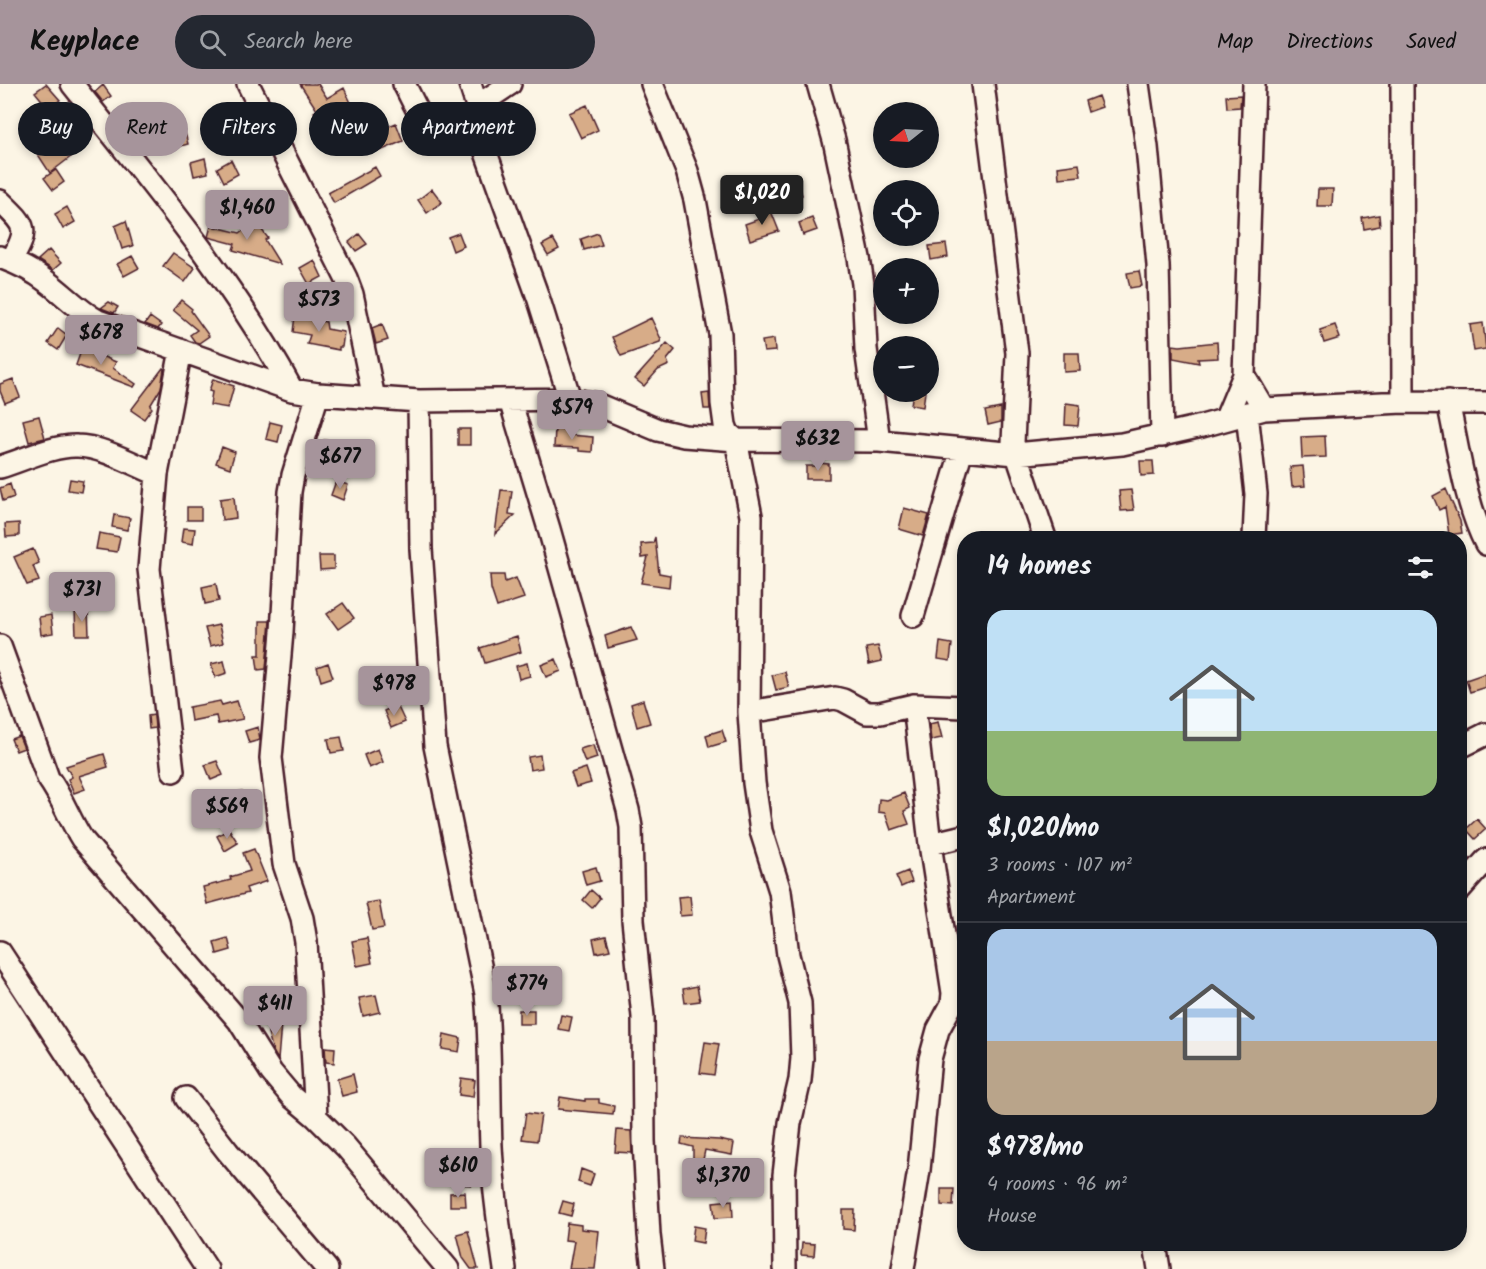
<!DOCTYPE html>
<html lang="en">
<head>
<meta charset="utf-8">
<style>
	:root { --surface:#171b24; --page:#242831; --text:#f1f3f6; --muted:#9ea1a6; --line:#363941; --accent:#a6949b }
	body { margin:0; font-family:Kalam,sans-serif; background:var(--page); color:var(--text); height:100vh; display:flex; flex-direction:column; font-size:22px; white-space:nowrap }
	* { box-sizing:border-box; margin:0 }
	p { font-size:20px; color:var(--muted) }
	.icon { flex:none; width:33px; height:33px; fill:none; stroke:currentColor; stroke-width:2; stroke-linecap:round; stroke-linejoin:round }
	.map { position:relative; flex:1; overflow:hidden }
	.drawer { position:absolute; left:957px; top:447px; width:510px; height:720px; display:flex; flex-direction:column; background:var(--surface); border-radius:24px; box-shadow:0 3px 9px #0003 }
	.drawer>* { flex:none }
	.top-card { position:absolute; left:18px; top:18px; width:570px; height:54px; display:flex; gap:12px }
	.needle { width:39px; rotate:252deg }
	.controls { position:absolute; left:873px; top:18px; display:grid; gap:12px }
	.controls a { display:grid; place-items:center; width:66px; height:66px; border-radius:50%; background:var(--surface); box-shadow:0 3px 9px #0003; font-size:30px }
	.price { position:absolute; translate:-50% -51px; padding:0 14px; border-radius:6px; background:var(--accent); color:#111; font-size:20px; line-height:39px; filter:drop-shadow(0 2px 3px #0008) }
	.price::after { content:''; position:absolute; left:50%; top:36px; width:18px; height:14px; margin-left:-9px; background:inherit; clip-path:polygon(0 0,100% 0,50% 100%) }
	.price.active { background:#222; color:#fff }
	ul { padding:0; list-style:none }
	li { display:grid; align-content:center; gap:12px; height:318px; padding:0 30px }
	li+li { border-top:2px solid var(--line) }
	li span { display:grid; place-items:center; height:186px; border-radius:18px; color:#555 }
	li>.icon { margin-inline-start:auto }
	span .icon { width:108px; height:108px; fill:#fffc; stroke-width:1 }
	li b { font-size:26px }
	h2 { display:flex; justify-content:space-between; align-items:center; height:72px; padding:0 30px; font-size:26px }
	.pill { padding:0 21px; border-radius:27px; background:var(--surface); box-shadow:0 3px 9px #0003; font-size:21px; line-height:54px }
	.pill.active { background:var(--accent); color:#111 }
	header { display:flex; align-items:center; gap:36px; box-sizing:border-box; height:84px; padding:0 30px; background:var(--accent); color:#111 }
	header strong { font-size:28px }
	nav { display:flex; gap:33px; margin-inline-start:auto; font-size:21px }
	.search { width:420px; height:54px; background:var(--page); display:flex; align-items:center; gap:15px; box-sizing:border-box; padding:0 21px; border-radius:33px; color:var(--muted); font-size:22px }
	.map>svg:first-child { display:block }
	.building { fill:#d7ac88; stroke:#4a1f2b; stroke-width:1.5 }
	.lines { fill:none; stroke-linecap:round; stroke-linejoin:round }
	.minor-casing { stroke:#4a1f2b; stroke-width:26 }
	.minor { stroke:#fcf5e5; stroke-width:21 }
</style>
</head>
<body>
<header>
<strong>Keyplace</strong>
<div class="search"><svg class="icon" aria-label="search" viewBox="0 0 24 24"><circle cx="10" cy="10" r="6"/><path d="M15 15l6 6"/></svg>Search here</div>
<nav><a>Map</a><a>Directions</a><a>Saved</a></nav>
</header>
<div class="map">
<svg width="1486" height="1185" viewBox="0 0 1486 1185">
	<rect width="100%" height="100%" fill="#fcf5e5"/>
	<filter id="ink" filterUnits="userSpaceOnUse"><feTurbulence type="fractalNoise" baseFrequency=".0167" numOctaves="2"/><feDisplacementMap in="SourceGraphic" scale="12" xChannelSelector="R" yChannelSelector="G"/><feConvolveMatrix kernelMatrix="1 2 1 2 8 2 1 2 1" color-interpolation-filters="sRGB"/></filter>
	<g filter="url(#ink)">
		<path class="building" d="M46 0 60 16 49 25 35 8Z
			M300 0H318L327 14 344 4 353 23 339 28 342 32 331 39 328 35 321 39 314 28 317 26Z
			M103 1 111 12 103 18 95 8Z
			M1241 11 1240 23 1227 24 1226 12Z
			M1098 12 1102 23 1088 28 1085 17Z
			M587 21 598 46 581 54 569 29Z
			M396 39 403 57 380 67 373 49Z
			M183 41 188 60 170 65 165 47Z
			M56 51 65 63 73 56 81 65 50 89 35 66Z
			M205 74 208 89 194 92 191 78Z
			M231 76 238 90 224 98 217 84Z
			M1079 80 1081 92 1059 94 1058 83Z
			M375 83 380 92 334 119 328 109Z
			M56 86 64 98 53 106 44 94Z
			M740 93 748 113 737 117 729 97Z
			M798 99 802 111 791 115 786 104Z
			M432 105 442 118 427 129 418 116Z
			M1318 105H1333L1332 122H1317Z
			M265 121 270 133 257 137 253 125Z
			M67 123 75 138 63 145 55 130Z
			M771 127 779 147 750 156 745 140 762 134 761 131Z
			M1379 131 1380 142 1364 145 1362 134Z
			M812 134 817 146 803 151 799 139Z
			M126 137 133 162 122 165 115 142Z
			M255 137 268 154 265 156 280 180 233 166 235 160 208 153 211 142 240 149Z
			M459 149 464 162 453 167 448 153Z
			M598 149 602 161 584 166 581 155Z
			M359 150 367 160 356 167 349 158Z
			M553 155 559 165 548 171 542 161Z
			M946 160 948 173 931 176 929 162Z
			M49 166 61 179 53 186 38 176Z
			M173 169 195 184 185 198 163 182Z
			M132 172 139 184 124 192 117 180Z
			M314 176 322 193 309 200 300 184Z
			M1139 187 1142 202 1130 204 1127 189Z
			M181 216 192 225 191 227 209 252 199 259 195 258 190 251 197 246 173 226Z
			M109 218 118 223 114 229 101 224Z
			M295 232 326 238 327 245 344 248 342 263H339V266L307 260 310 251 293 248Z
			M150 233 161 241 158 245 145 240Z
			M651 234 661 255 660 258 621 272 612 253Z
			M1483 239 1486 265 1474 267 1470 241Z
			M382 240 388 256 376 260 372 244Z
			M1335 241 1340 254 1324 259 1320 246Z
			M58 244 67 251 58 266 48 259Z
			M774 255 775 267 764 268 762 257Z
			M1217 258 1218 274 1198 275 1199 279 1173 274V261L1180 262Z
			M667 259 675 266 667 276 669 281 658 286 644 302 635 295Z
			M82 264 116 278 113 284 136 300 134 303 76 281Z
			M1064 269H1079L1080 287 1064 288Z
			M163 284 164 285 161 304 150 322 152 324 144 335 131 326Z
			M13 295 20 313 5 319 0 307V300Z
			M213 295 234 302 228 324 210 321 212 308 209 307Z
			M913 308H925L923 323 911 321Z
			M709 309 710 325H704L702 310Z
			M1066 319 1080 321 1078 342 1065 341Z
			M1001 324V338L988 341 985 327Z
			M39 332 45 354 29 358 23 336Z
			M270 338 282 341 278 358 266 355Z
			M555 344 570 345V351L593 353 592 368 579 367V364L554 363Z
			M458 345H470V361H458Z
			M1325 352 1326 373 1302 374 1301 353Z
			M324 356 352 361 362 366 356 377 323 360Z
			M222 363 235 368 230 384 216 379Z
			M1140 377H1153L1154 391 1141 392Z
			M818 379 829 380V395H806V382H818Z
			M1303 382 1305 402 1292 403 1290 383Z
			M70 395 83 397 81 408 68 406Z
			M336 397 348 401 343 416 331 411Z
			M10 400 14 413 3 417 0 404Z
			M1446 405 1460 437 1462 449 1449 451 1445 423 1439 426 1433 412Z
			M501 406 512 407 509 430 515 431 495 450Z
			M1131 406 1134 426 1121 427 1119 407Z
			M234 413 236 434 222 436 220 415Z
			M187 423H201V436H187Z
			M904 424 929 431 923 452 899 445Z
			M114 431 130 434 127 446 112 443Z
			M19 439V452L6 453 5 440Z
			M183 444 195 445 193 460 181 458Z
			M99 449 120 453 117 468 96 465Z
			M655 453 659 489 670 491 669 503 641 499 648 473 642 474 641 460 653 459Z
			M33 465 39 479 33 482 39 497 27 501 14 473Z
			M319 472H334V485L320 486Z
			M490 491H504L505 498 516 494 524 514 497 523 491 505Z
			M216 500 219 517 205 520 202 503Z
			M343 519 354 534 338 545 327 530Z
			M88 526 89 551H76L75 527Z
			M51 531 53 549 41 551 39 533Z
			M260 537H270L266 585 258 586 256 571H260Z
			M219 541 223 559 210 562 205 544Z
			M631 543 637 556 608 564 605 552Z
			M517 552 521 568 485 579 480 564Z
			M940 558 952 560 950 577 938 575Z
			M878 562 882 577 869 580 866 564Z
			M556 575 561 587 546 593 541 581Z
			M224 577 227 589 215 593 211 580Z
			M328 579 333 593 321 597 317 583Z
			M527 579 530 592 519 595 516 582Z
			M785 588 789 603 776 606 772 591Z
			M1486 589V603L1470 608 1466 596Z
			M643 616 650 639 637 643 631 620Z
			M220 617 222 621 237 617 243 635 218 640 216 632 191 637 189 623Z
			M397 621 405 638 391 644 384 627Z
			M154 631 155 644 149 645 148 632Z
			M938 638 942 654 931 656 929 640Z
			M258 643 260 656 249 659 245 647Z
			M722 646 726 658 709 663 706 651Z
			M19 652 24 664 16 667 11 655Z
			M341 653 344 667 331 669 328 655Z
			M593 661 597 674 585 678 580 665Z
			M378 665 383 678 369 684 364 671Z
			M104 670 108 683 79 692 85 705 74 709 68 695 72 693 66 682Z
			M540 671 542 684 530 686 528 673Z
			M217 677 223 691 211 696 205 681Z
			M586 684 591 699 576 703 571 689Z
			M242 707 247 726 229 731 224 711Z
			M904 709 910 724 904 727 909 740 891 746 885 729 878 728 879 715 887 716Z
			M1477 735 1486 745 1475 755 1466 745Z
			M229 745 238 759 225 767 217 752Z
			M254 765 267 797 246 804 248 809 207 820 203 803 231 796 230 793 250 787 243 769Z
			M596 783 600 797 586 801 582 787Z
			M908 787 912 798 901 803 896 792Z
			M591 806 600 814 592 824 583 816Z
			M690 812 692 831 680 832 678 813Z
			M379 817 384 844 372 846 366 819Z
			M606 852 610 866 596 869 593 855Z
			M228 854 231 866 217 870 214 858Z
			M367 854 372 879 357 882 352 857Z
			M697 902 700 917 685 919 683 905Z
			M376 911 380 928 363 932 359 914Z
			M519 926H534V940H519Z
			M561 931 572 933 569 947 558 945Z
			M269 939 281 940 278 976 273 967 268 949Z
			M444 950 461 954 459 968 442 965Z
			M705 958 719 960 714 991 700 989Z
			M325 963 335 964 334 979 326 978Z
			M353 990 357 1008 342 1012 337 995Z
			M461 994 475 996 473 1013 459 1011Z
			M560 1013 585 1017V1015H599V1019L614 1022 613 1030 558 1025Z
			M526 1029 541 1031 537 1057 522 1055Z
			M617 1046 631 1047 632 1069 615 1068Z
			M682 1054 719 1056 734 1059 732 1071 705 1066 698 1100 693 1099V1063L681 1060Z
			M458 1080H472V1101L458 1100Z
			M581 1085 594 1090 590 1102 578 1098Z
			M941 1105H954L953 1122 941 1121Z
			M465 1108 466 1122H450V1109Z
			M732 1116 733 1133 715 1134 713 1118Z
			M563 1117 574 1120 571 1132 559 1129Z
			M843 1126H855L854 1146 843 1145Z
			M567 1139 581 1141V1145L599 1147 595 1185H569L574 1157 565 1156Z
			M694 1142 705 1144 703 1159 692 1157Z
			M468 1147 478 1185H471L463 1174 457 1150Z
			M802 1159 815 1160 814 1172 801 1171Z"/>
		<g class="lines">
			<g class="minor-casing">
				<path id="minor" d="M72 0C150 98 232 195 292 306
					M248 0 346 194 352 210 374 314
					M404 0C411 12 425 49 440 49 451 48 465 41 477 37
					M470 0 477 22V37L480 52 539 216 570 315
					M652 0 687 87 695 116 720 250 722 319 725 341 728 349 736 356 751 432 749 628 754 699 761 747 780 807 788 871 800 919 802 974 800 996 790 1039 784 1091 785 1185
					M818 0 834 56 859 174 863 200 866 265 879 357
					M983 0 1017 269 1013 359 1045 454
					M1138 0 1147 63 1158 181 1162 352
					M1402 0 1403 318
					M477 22 510 0
					M0 117C26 142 30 144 11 177
					M0 173C16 179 32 186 46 197 64 210 78 226 98 237L292 306 318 310 419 317 570 315 596 320 658 346 684 352 736 356 879 357 1016 370 1122 360 1202 342 1264 325 1244 291 1254 0
					M510 316 549 445 628 726 631 743 633 836 643 933 644 1057 649 1151 653 1185
					M419 317 421 465 435 662 486 910C491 961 489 1011 491 1062 493 1103 499 1144 505 1185
					M1448 318C1458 363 1465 420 1486 460
					M1264 325 1403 318 1486 319
					M1247 329 1256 410 1254 454
					M1226 334 1244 291
					M0 383C23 376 54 361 77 362 101 362 135 381 157 390
					M913 532 962 365
					M0 562 48 694C62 713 69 735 82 755L239 937 271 988 292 1013 316 1033 346 1063 448 1185
					M749 628 835 614 843 616 867 629H880L914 621 964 623
					M1460 663 1486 650
					M173 687 149 485 157 390 181 266
					M930 760 964 752
					M1460 805 1486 776
					M0 868 207 1185
					M186 1014 228 1068 327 1185
					M316 1033 306 858 302 834 284 780 271 674 282 548 290 408 293 391 318 310
					M1155 1160 1159 1185
					M903 1185 919 1086 930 975 938 946 952 920 953 909 930 760 914 621"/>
			</g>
			<use href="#minor" class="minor"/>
		</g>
	</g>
</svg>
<div class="controls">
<a><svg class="needle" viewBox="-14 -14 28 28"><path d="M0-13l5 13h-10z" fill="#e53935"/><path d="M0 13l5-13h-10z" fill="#9ea1a6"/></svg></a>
<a><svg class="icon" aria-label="locate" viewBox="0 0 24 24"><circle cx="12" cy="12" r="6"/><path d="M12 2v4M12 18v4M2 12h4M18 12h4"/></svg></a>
<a>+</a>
<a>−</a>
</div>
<b class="price active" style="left:762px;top:142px">$1,020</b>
<b class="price" style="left:247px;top:157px">$1,460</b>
<b class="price" style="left:319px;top:249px">$573</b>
<b class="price" style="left:101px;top:282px">$678</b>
<b class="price" style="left:572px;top:357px">$579</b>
<b class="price" style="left:818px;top:388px">$632</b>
<b class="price" style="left:340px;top:406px">$677</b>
<b class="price" style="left:82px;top:539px">$731</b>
<b class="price" style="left:394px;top:633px">$978</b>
<b class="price" style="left:227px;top:756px">$569</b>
<b class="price" style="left:527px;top:933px">$774</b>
<b class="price" style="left:275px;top:953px">$411</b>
<b class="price" style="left:458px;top:1115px">$610</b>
<b class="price" style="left:723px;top:1125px">$1,370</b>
<div class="top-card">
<a class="pill">Buy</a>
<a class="pill active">Rent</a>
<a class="pill">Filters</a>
<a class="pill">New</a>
<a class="pill">Apartment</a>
</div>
<section class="drawer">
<h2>14 homes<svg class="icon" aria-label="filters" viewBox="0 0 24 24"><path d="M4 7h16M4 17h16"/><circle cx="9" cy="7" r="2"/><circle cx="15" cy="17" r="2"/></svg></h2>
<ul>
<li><span style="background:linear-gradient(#bfe0f5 65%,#8fb573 0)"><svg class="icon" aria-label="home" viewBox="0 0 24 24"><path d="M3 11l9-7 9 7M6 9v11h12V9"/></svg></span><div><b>$1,020/mo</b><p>3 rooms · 107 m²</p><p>Apartment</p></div></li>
<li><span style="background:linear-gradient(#a9c7e8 60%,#b9a48a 0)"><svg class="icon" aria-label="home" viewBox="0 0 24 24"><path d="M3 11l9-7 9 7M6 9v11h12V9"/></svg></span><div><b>$978/mo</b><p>4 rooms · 96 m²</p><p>House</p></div></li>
</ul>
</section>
</div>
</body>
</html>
